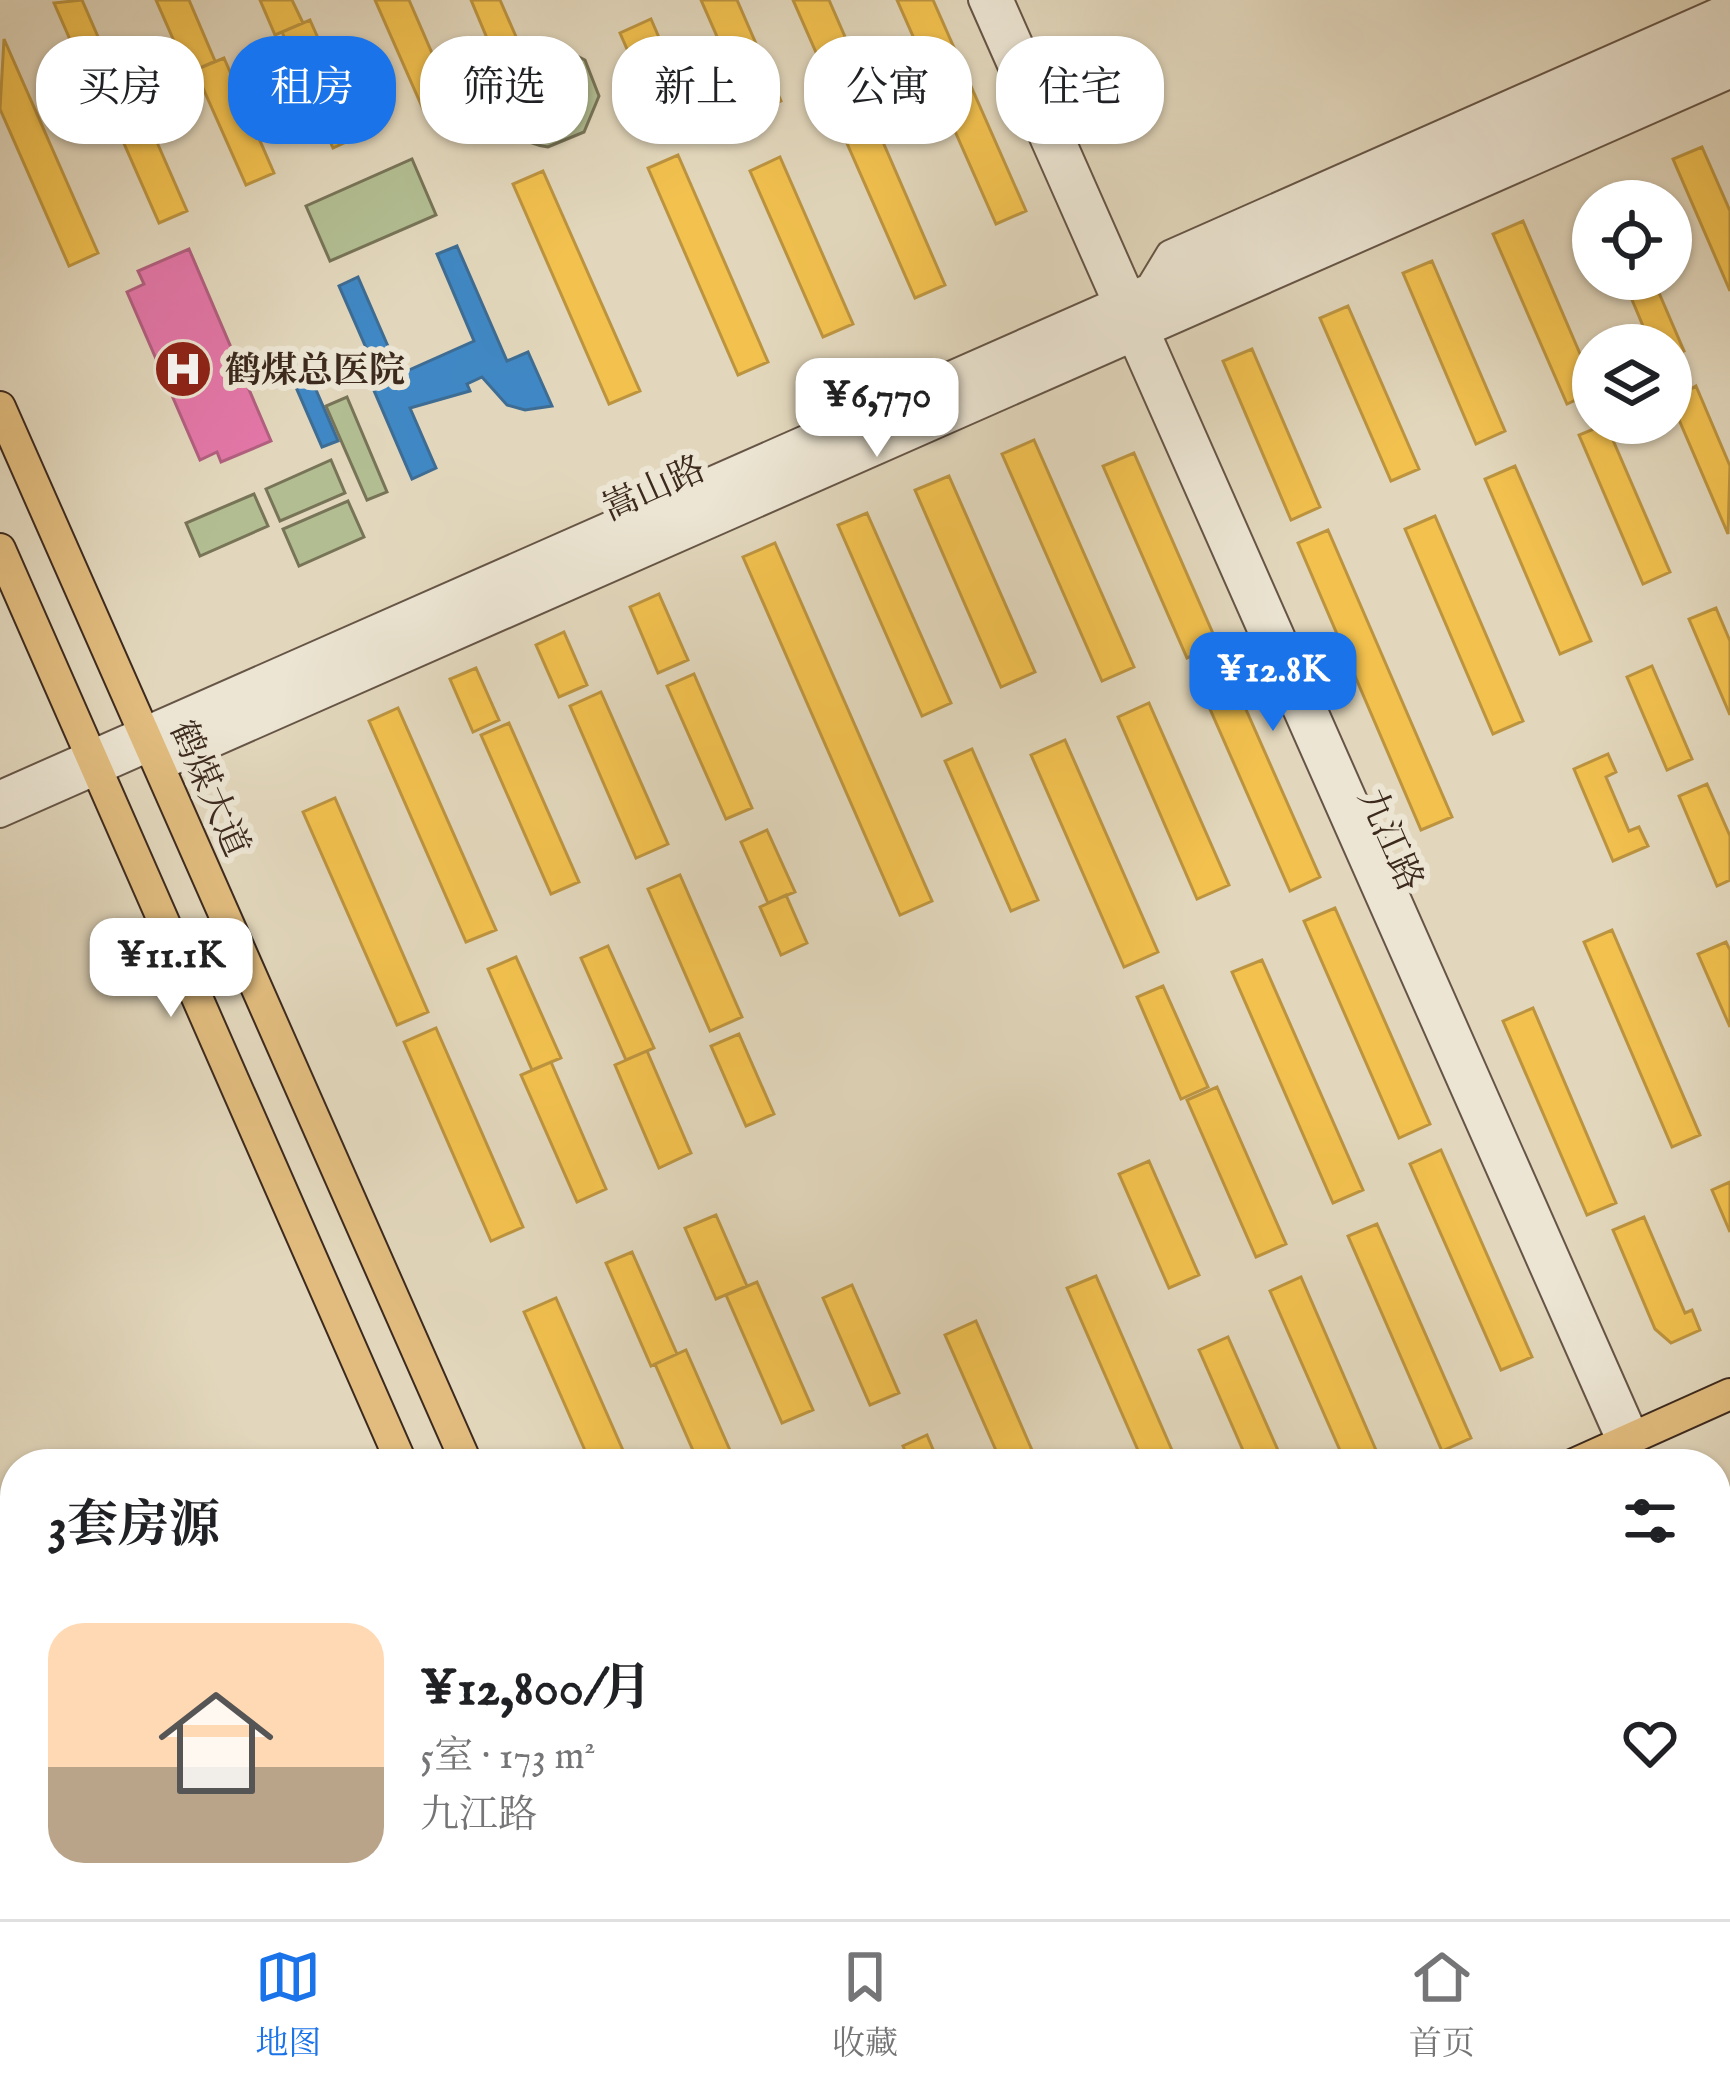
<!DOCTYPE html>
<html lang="zh">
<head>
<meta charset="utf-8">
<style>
	:root { --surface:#fff; --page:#f6f6f6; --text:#202124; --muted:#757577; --line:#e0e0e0; --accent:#1a73e8 }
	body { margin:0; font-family:"IM FELL English","Noto Serif SC",serif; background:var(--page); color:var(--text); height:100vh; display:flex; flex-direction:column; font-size:45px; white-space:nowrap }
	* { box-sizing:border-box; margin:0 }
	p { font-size:39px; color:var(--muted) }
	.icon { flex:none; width:66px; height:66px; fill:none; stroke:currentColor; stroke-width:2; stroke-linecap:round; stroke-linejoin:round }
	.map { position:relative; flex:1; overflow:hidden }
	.drawer { position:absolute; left:0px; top:1449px; width:1731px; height:471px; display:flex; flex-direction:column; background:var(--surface); border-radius:48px 48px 0 0; box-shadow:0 3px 9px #0004 }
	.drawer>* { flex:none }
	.banner { position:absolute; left:36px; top:36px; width:1659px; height:108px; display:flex; gap:24px }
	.fabs { position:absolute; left:1572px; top:180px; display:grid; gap:24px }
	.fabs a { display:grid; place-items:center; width:120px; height:120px; border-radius:50%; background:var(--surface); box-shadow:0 3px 9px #0004; font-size:60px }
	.price { position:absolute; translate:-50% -102px; padding:0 27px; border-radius:24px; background:#fff; color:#222; font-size:39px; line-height:78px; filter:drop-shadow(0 3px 6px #0008) }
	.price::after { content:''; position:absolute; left:50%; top:72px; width:36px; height:27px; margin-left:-18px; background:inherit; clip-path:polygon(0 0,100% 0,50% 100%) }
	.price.current { background:var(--accent); color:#fff }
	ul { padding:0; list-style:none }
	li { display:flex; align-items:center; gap:36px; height:300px; padding:0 48px }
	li+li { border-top:3px solid var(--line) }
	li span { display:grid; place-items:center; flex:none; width:336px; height:240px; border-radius:36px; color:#555 }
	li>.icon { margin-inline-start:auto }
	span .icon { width:144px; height:144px; fill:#fffc; stroke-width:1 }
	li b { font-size:51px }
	h2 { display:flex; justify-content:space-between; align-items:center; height:144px; padding:0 48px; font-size:51px }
	.tag { padding:0 42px; border-radius:48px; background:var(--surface); box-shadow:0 3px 9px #0004; font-size:42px; line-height:108px }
	.tag.current { background:var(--accent); color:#fff }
	.tabs { display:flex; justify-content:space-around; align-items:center; height:168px; border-top:3px solid var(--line); background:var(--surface); font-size:33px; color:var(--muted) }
	.tabs a { display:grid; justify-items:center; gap:6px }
	.tabs .current { color:var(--accent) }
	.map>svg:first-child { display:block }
	.green { fill:#b2be92; stroke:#787458; stroke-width:3 }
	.homes { fill:#f2c14e; stroke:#bc9440; stroke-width:3 }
	.schools { fill:#3f88c5; stroke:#3e6c93; stroke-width:3 }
	.health { fill:#e377a8; stroke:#b1607f; stroke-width:3 }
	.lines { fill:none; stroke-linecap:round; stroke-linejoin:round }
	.minor-casing { stroke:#665546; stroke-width:28 }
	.major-casing { stroke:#3d2a1e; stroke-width:34 }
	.minor { stroke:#ece5d3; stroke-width:24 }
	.major { stroke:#e1bc7e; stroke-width:30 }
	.labels { text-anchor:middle; stroke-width:12; stroke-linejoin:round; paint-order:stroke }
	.poi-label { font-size:36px; font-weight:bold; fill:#3d2a1e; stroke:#ece5d3; text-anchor:start }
	.street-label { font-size:36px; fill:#3d2a1e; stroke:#ece5d3 }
</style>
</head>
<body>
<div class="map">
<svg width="1730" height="1919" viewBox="0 0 1730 1919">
	<rect width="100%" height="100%" fill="#e2d7bc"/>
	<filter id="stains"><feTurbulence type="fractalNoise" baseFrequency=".00167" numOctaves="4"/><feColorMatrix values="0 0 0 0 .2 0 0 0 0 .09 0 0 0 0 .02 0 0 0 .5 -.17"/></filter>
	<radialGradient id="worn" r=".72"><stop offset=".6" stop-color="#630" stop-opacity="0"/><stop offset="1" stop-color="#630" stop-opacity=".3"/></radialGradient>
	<path class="green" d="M553 44 585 60 599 96 584 132 548 147C495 140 478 78 525 50L532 66 518 83 520 111 544 127 570 119 580 103 579 84 560 64 540 63 533 46Z
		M528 93a22 22 0 1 1 44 0a22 22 0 1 1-44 0Z
		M412 159 436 215 330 261 306 206Z
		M347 397 387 492 367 500 326 406Z
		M331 460 345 493 280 521 266 489Z
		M254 494 268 526 200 556 186 523Z
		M348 501 364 537 299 566 283 529Z
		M1730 1605V1919H1016L1048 1905H1716V1611Z
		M566 1905H761L766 1919H561Z"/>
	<path class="homes" d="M82 0 128 106 104 117 54 3Z
		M156 0H189L215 61 188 73Z
		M260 0H292L303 23 275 35Z
		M375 0H409L451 97 423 109Z
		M471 0H500L517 39 492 50Z
		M701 0H737L781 101 751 114Z
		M793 0H829L859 69 829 82Z
		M897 0H933L1026 211 996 224Z
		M651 19 692 114 661 127 620 33Z
		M310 20 361 135 333 148 282 32Z
		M4 39 98 253 69 266 0 109Z
		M224 58 274 173 246 185 195 70Z
		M139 101 187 211 159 223 111 114Z
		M873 119 945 285 915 298 842 132Z
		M1702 147 1730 211V291L1673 159Z
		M678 155 768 362 738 375 648 168Z
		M780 157 853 324 823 337 750 171Z
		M543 171 640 391 609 404 513 184Z
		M1523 221 1593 384V392L1567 404 1493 234Z
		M1432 261 1505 431 1476 444 1403 273Z
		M1633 279H1653L1684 351 1671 357V345H1651L1625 283Z
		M1348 306 1419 469 1391 481 1320 318Z
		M1252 349 1320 507 1291 520 1223 361Z
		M1696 386 1730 466 1728 534 1671 401Z
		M1606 424 1670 572 1643 584 1579 435Z
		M1034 440 1134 667 1102 681 1002 454Z
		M1134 453 1218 645 1187 658 1103 466Z
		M1515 466 1591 641 1560 654 1485 479Z
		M949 476 1035 672 1001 687 915 490Z
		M867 513 951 703 922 716 838 525Z
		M1435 516 1523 721 1493 734 1405 529Z
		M1328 530 1452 817 1421 830 1298 543Z
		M775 543 932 901 900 915 743 557Z
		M659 594 688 660 658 673 630 607Z
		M1716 608 1730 641V715L1689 619Z
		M564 632 587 685 559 697 536 645Z
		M1652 666 1692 759 1667 770 1627 677Z
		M476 668 499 720 473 732 450 679Z
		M1229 671 1320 877 1290 891 1199 684Z
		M694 674 752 808 726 819 667 686Z
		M601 692 668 844 636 858 570 706Z
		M1149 703 1229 885 1197 899 1118 717Z
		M398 708 496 930 466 942 369 721Z
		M509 723 579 882 551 894 481 735Z
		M1065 740 1158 952 1124 967 1031 755Z
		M972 749 1038 900 1011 911 945 761Z
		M1608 754 1616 772 1606 777 1629 831 1639 827 1648 846 1613 861 1574 769Z
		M1707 784 1730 836V880L1717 886 1679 796Z
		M335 798 428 1012 397 1025 303 812Z
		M767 830 795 892 768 903 741 842Z
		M680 875 742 1017 710 1031 648 889Z
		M786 895 807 943 781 955 760 907Z
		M1335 908 1430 1124 1399 1138 1304 921Z
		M1612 930 1700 1135 1672 1147 1584 942Z
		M1726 942 1730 950V1027L1698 954Z
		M608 946 654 1048 626 1060 581 958Z
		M516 957 561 1058 532 1070 488 969Z
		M1262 960 1363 1190 1333 1203 1232 972Z
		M1163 986 1208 1087 1181 1099 1137 997Z
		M1533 1008 1616 1203 1587 1215 1503 1021Z
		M436 1028 523 1227 491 1241 404 1042Z
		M739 1034 774 1114 746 1126 711 1046Z
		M647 1051 691 1153 659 1168 615 1065Z
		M551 1062 606 1189 577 1202 521 1075Z
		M1217 1087 1286 1244 1256 1257 1187 1100Z
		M1441 1150 1532 1357 1501 1370 1410 1164Z
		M1149 1161 1199 1275 1169 1288 1119 1174Z
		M1730 1182V1232L1712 1190Z
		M716 1215 747 1286 716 1299 685 1228Z
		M1644 1217 1685 1313 1692 1310 1700 1330 1671 1343 1655 1329 1613 1230Z
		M1377 1224 1471 1438 1442 1451 1348 1236Z
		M632 1252 677 1354 651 1366 606 1263Z
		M1096 1276 1178 1464H1144L1067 1288Z
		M1301 1277 1382 1464H1346L1270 1291Z
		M757 1282 813 1410 782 1423 726 1295Z
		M852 1285 899 1393 870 1405 823 1298Z
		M556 1298 629 1464H591L524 1312Z
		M976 1321 1038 1464H1002L945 1335Z
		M1228 1337 1284 1464H1249L1199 1350Z
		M686 1350 736 1464H699L655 1364Z
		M927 1435 939 1464H911L903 1446Z
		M0 1627 15 1661V1744L0 1710Z"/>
	<path class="schools" d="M457 246 507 361 528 352 552 406 525 410 507 405 482 377 467 384 470 391 410 408 436 468 412 479 372 386 381 382 339 286 358 277 400 374 474 341 437 254Z
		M301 355 338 441 322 447 285 362Z"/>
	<path class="health" d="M189 249 271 441 221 462 217 452 200 460 127 292 144 284 138 271Z"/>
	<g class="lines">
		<g class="minor-casing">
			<path id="minor" d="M981 0 1620 1443
				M1001 0 1636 1436
				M1149 286 1169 253 1730 5
				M160 768 1730 76
				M0 793 1730 30
				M0 815 1730 51"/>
		</g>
		<g class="major-casing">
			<path id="major" d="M0 407 467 1464
				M0 549 402 1464
				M1574 1464 1730 1394
				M1716 1562 1730 1555
				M777 1905 781 1919
				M527 1919 532 1905
				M895 1919 927 1905"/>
		</g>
		<use href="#minor" class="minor"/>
		<use href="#major" class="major"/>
	</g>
	<defs>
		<g id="hospital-disc" transform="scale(3)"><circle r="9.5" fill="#8f2418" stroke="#ece5d3"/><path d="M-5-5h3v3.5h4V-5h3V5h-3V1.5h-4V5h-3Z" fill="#fff"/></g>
	</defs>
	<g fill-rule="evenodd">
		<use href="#hospital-disc" x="183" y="369"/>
	</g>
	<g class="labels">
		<g class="poi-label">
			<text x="225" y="382">鹤煤总医院</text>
		</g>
		<g class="street-label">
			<text transform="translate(653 487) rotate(-24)" y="13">嵩山路</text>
			<text transform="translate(211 788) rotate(66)" y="13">鹤煤大道</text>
			<text transform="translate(1392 839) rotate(66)" y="13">九江路</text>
		</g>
	</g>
	<rect width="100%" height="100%" filter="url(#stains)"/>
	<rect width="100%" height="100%" fill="url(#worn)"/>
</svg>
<div class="fabs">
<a><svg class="icon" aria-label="locate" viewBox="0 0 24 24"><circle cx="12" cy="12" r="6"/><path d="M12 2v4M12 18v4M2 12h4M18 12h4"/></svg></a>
<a><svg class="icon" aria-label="layers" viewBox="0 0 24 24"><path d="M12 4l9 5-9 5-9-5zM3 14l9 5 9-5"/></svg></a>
</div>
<b class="price" style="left:877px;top:460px">¥6,770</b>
<b class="price current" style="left:1273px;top:734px">¥12.8K</b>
<b class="price" style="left:171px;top:1020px">¥11.1K</b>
<div class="banner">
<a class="tag">买房</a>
<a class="tag current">租房</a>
<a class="tag">筛选</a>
<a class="tag">新上</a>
<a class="tag">公寓</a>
<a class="tag">住宅</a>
</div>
<section class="drawer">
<h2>3套房源<svg class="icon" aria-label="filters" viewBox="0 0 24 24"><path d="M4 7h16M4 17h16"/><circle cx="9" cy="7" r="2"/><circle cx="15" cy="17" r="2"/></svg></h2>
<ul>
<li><span style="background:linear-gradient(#ffd9b3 60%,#b9a48a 0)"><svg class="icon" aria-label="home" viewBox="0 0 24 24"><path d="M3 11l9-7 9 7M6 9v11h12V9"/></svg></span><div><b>¥12,800/月</b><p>5室 · 173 m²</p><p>九江路</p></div><svg class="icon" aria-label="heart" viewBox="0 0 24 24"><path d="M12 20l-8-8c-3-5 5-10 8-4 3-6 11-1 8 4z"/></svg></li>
</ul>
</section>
</div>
<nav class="tabs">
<a class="current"><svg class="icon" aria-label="map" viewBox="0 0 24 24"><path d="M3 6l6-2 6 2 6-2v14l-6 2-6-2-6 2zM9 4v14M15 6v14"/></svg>地图</a>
<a><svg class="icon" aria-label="saved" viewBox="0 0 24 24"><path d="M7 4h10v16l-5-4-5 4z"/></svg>收藏</a>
<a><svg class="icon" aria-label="home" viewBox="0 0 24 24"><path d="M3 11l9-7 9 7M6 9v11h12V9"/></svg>首页</a>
</nav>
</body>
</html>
